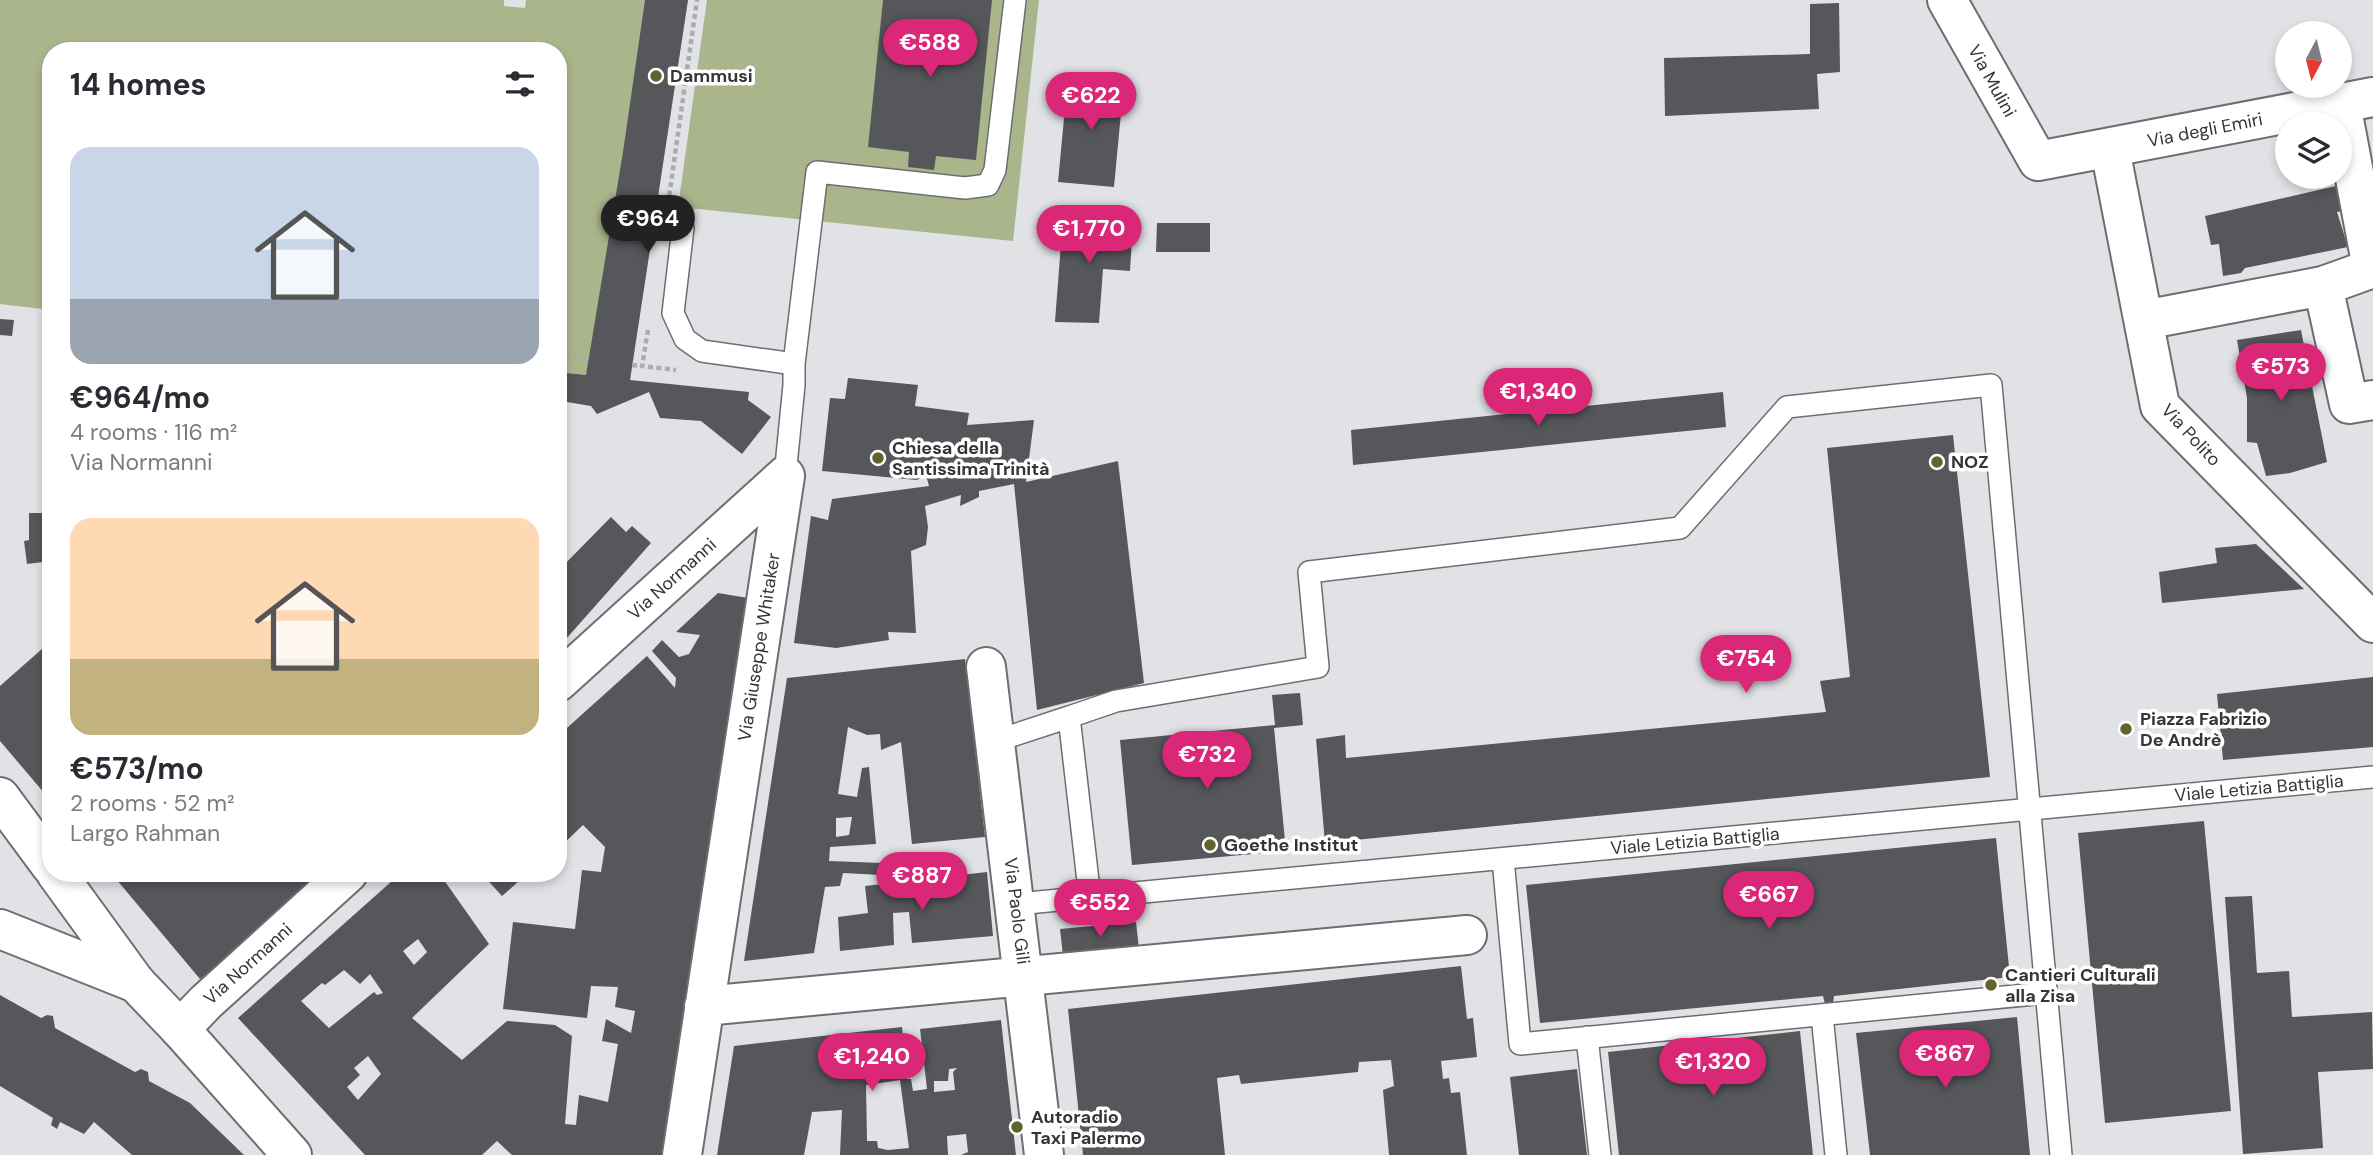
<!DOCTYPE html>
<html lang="en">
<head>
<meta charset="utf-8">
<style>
	:root { --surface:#fff; --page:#f7f7f7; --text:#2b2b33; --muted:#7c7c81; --accent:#db2777 }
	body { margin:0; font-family:"DM Sans",sans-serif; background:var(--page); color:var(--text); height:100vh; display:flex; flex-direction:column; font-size:26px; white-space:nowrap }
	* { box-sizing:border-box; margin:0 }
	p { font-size:23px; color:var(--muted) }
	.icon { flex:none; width:38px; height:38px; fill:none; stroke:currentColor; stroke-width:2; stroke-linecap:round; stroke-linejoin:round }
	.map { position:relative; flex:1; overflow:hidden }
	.side { position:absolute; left:42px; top:42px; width:525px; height:840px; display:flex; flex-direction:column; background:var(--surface); border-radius:28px; box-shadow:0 4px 10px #0003 }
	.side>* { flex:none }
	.needle { width:46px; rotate:187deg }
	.buttons { position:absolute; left:2275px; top:21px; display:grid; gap:14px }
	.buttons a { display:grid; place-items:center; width:77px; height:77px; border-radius:50%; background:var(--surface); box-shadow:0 4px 10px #0003; font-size:35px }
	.price { position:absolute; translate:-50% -60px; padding:0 16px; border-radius:24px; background:var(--accent); color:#fff; font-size:23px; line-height:46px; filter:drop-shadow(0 2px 4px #0008) }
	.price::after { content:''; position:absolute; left:50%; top:42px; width:21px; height:16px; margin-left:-10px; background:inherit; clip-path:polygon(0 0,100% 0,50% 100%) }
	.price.selected { background:#222; color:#fff }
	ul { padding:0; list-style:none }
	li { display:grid; align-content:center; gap:14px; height:371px; padding:0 28px }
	li span { display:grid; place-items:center; height:217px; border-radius:21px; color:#555 }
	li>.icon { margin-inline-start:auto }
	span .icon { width:126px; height:126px; fill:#fffc; stroke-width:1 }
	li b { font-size:30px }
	h2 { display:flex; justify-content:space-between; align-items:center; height:84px; padding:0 28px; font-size:30px }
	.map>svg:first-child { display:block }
	.green { fill:#aab58c }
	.building { fill:#56575b; fill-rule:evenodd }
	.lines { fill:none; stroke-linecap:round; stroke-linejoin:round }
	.service-casing { stroke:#6d6e71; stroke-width:24 }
	.minor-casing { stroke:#6d6e71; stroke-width:42 }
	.tertiary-casing { stroke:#6d6e71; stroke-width:42 }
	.path { stroke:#aaacae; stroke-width:4.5; stroke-dasharray:5 3.5; stroke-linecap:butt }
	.service { stroke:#fff; stroke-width:21 }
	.minor { stroke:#fff; stroke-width:38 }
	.tertiary { stroke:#fff; stroke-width:38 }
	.poi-dot { fill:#61622f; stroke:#fff; stroke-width:2.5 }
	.labels { text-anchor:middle; stroke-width:7; stroke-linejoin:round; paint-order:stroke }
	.poi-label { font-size:18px; font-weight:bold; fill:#353537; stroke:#fff; text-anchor:start }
	.street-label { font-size:18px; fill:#353537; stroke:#fff }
</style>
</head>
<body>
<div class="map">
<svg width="2373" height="1155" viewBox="0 0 2373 1155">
	<rect width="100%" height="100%" fill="#e0e2e5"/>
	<path class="green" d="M0 0H504V6L525 8 526 0H688L630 380 558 372V51H51V310L0 304Z
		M707 0H1039L1013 241 678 207Z"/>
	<path class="building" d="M645 0H688L630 380 749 392 748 400 771 417 742 454 701 421 660 418 649 392 597 414 591 406 567 402 558 407V372L586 375 623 152Z
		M883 0H992L976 160 936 156 934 170 908 167 909 152 868 147Z
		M1839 3 1840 72 1817 74 1819 109 1665 116 1664 58 1810 54V4Z
		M1068 76 1124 81 1114 187 1058 182Z
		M2336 186 2342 211 2337 212 2348 247 2245 268 2241 273 2223 276 2219 244 2211 245 2205 216Z
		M1063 217 1133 222 1130 271 1103 269 1099 323 1055 322Z
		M1157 223H1210V252H1156Z
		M0 319 14 320 12 336 0 335Z
		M2301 330 2327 462 2290 473 2266 476 2257 443 2247 442V398L2237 340Z
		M848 378 918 385 915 406 969 413 967 425 1034 420 1026 482 1118 461 1144 683 1037 710 1014 484 979 491V497L960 506 961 495 925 506 928 527 926 545 911 551 916 633 888 632 889 640 836 648 794 643 811 516 828 520 832 499 929 486 926 475 917 480 822 471 830 398 845 399Z
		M1723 392 1726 427 1353 465 1351 430Z
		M1953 435 1990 777 1325 843 1316 739 1345 735 1346 758 1826 712 1820 681 1850 677 1827 448Z
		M29 513H51V561L27 564 24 541 29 540Z
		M611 517 626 532 632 526 651 543 558 648V571Z
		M2256 544 2304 589 2162 603 2159 572 2217 563 2215 548Z
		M718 593 748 598 667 1155H512L497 1141 482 1155H365L238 1018 401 873H439L489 944 412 1018 462 1060 507 1021 555 1025 572 1036 565 1124 576 1125 579 1095 608 1102 618 1044 602 1041 606 1019 631 1033 635 1011 615 1007 618 987 591 986 587 1018 503 1009 513 922 575 929 582 870 601 872 605 847 583 825 558 849V736L647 656 675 688 676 678 652 651 662 640 679 657 689 654 700 635 676 632ZM418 939 427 952 414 965 403 951ZM344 970 360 984 370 974 383 993 377 995 374 992 329 1028 301 1001 322 983 325 985ZM368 1056 381 1074 358 1100 347 1087 360 1075 354 1068Z
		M51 641V801L0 741V686Z
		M965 659 985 837 912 844 901 742 881 750 880 734 867 735 848 727 838 794 857 797 862 768 869 767 876 844 830 847 829 861 882 863 881 875 843 873 840 886 825 887 814 953 744 961 787 678ZM851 817H852L849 835 836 837V818Z
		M2373 677V747L2223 760 2217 694Z
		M1300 693 1303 725 1274 728 1286 851 1132 865 1120 740 1275 725 1272 695Z
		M2204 821 2231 1111 2105 1123 2078 833Z
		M1996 838 2010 977 1834 996 1833 1004H1825L1823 996 1540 1023 1526 885Z
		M987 872 993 936 912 943 909 912 893 913 894 945 840 951 838 917 868 913 865 886Z
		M111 873H332L301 902 200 979Z
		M481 873H528L502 896Z
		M2252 896 2257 973 2289 971 2292 1017 2372 1012 2373 1069 2318 1072 2323 1148 2243 1154 2225 897Z
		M1136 922 1139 949 1063 956 1060 929Z
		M1461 966 1467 1019 1473 1018 1477 1057 1441 1061 1443 1079 1449 1078 1451 1093 1460 1092 1467 1155H1389L1383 1090 1394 1086 1391 1060 1359 1062 1358 1072 1241 1084 1239 1075 1217 1078 1225 1155H1083L1068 1009Z
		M0 995 41 1018 47 1015 53 1016 55 1028 135 1072 141 1069 148 1072 149 1081 190 1103 244 1155H132L94 1122 84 1134 60 1122 57 1129 51 1125 53 1118 0 1086Z
		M2017 1017 2030 1155H1870L1856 1033Z
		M1001 1020 1016 1155H961L968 1152 966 1134 947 1136 948 1155H840L842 1110 812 1112 804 1155H717L734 1046 902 1027 907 1079H911L913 1091 927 1089 920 1029ZM957 1068 953 1072 955 1090 934 1092V1081H948L949 1069ZM900 1080 909 1148 888 1150 878 1148 877 1141H867L866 1085Z
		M1800 1031 1813 1155H1619L1608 1052Z
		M1577 1069 1587 1155H1519L1510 1077Z"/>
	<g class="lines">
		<g class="service-casing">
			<path id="service" d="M683 228 673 313 685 339 702 351 794 364V385L785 476
				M794 364 817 172 965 188 988 185 995 170 1015 0
				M996 741 1069 717
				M1503 859 1520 1044 2045 993
				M1090 898 1069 717 1116 701 1318 667 1309 572 1680 528 1787 407 1991 385 2061 1155
				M1016 904 2373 777
				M1822 1015 1836 1155
				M1587 1037 1600 1155"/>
		</g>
		<g class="minor-casing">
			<path id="minor" d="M1947 0 2038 161 2373 97
				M2341 104 2372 268
				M2110 149 2160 406 2373 623
				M2373 268 2323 286 2349 404 2373 400
				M2144 320 2323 286
				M986 667 1044 1155
				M558 682 785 476
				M0 797 51 866
				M56 873 136 983
				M704 1006 1467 935
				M180 1029 206 1002 348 873
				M682 1155 785 476"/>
		</g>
		<g class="tertiary-casing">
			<path id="tertiary" d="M0 929 136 983 180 1029 292 1155"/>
		</g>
		<path class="path" d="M668 204 697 0
			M648 330 642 366 676 370
			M558 355 588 359
			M632 365 642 366"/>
		<use href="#service" class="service"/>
		<use href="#minor" class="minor"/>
		<use href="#tertiary" class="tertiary"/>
	</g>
	<g class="poi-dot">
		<circle cx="656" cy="76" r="7"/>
		<circle cx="878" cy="458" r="7"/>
		<circle cx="1937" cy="462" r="7"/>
		<circle cx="2126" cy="729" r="7"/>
		<circle cx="1210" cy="845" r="7"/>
		<circle cx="1991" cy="985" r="7"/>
		<circle cx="1017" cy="1127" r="7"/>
	</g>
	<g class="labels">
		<g class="poi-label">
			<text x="670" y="82">Dammusi</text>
			<text x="892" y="454">Chiesa della<tspan x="892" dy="21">Santissima Trinità</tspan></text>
			<text x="1951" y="468">NOZ</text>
			<text x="2140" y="725">Piazza Fabrizio<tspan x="2140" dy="21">De Andrè</tspan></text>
			<text x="1224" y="851">Goethe Institut</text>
			<text x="2005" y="981">Cantieri Culturali<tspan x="2005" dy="21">alla Zisa</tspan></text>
			<text x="1031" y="1123">Autoradio<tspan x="1031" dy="21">Taxi Palermo</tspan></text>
		</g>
		<g class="street-label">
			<text transform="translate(1992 81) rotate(61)" y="6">Via Mulini</text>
			<text transform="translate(2205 130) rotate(-11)" y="6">Via degli Emiri</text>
			<text transform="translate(2191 435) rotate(47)" y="6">Via Polito</text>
			<text transform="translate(672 579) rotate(-42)" y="6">Via Normanni</text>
			<text transform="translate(759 647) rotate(-81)" y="6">Via Giuseppe Whitaker</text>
			<text transform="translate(2259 788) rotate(-5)" y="6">Viale Letizia Battiglia</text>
			<text transform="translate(1695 841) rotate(-5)" y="6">Viale Letizia Battiglia</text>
			<text transform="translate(1017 911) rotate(83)" y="6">Via Paolo Gili</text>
			<text transform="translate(248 964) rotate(-42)" y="6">Via Normanni</text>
		</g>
	</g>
</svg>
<div class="buttons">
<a><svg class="needle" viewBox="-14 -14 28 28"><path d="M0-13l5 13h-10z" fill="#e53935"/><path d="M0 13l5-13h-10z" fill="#7c7c81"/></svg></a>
<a><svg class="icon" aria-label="layers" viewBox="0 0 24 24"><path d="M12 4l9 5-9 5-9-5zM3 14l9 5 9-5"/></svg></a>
</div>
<b class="price" style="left:930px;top:79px">€588</b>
<b class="price" style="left:1091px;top:132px">€622</b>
<b class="price selected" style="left:648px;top:255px">€964</b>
<b class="price" style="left:1089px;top:265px">€1,770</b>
<b class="price" style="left:2281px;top:403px">€573</b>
<b class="price" style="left:1538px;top:428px">€1,340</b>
<b class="price" style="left:1746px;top:695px">€754</b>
<b class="price" style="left:1207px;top:791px">€732</b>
<b class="price" style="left:922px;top:912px">€887</b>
<b class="price" style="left:1769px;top:931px">€667</b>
<b class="price" style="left:1100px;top:939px">€552</b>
<b class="price" style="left:1945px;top:1090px">€867</b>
<b class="price" style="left:872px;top:1093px">€1,240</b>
<b class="price" style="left:1713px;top:1098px">€1,320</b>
<section class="side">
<h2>14 homes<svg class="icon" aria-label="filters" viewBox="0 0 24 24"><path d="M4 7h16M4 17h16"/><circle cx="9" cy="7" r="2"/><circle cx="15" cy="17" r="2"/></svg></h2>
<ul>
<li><span style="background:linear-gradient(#c9d6e8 70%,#9aa5b1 0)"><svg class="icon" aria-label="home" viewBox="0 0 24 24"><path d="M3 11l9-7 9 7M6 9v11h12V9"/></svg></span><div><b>€964/mo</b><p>4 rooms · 116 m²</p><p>Via Normanni</p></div></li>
<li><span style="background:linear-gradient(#ffd9b3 65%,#c2b280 0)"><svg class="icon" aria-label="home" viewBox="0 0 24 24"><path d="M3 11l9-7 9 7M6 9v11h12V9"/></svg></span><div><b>€573/mo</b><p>2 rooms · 52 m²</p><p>Largo Rahman</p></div></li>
</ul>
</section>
</div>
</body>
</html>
